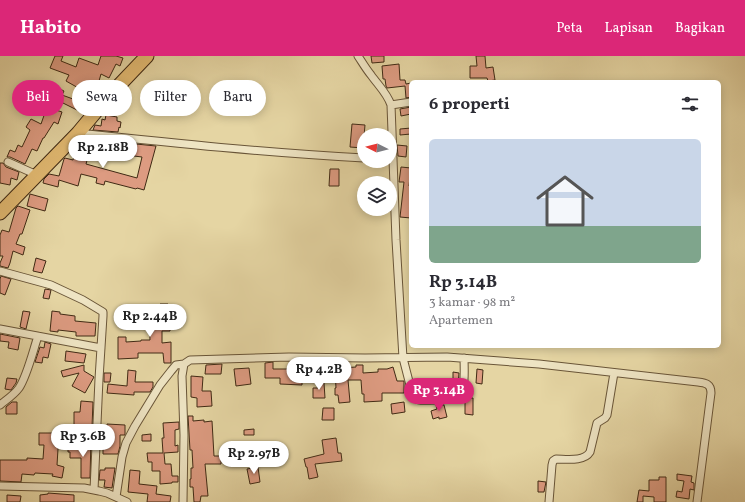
<!DOCTYPE html>
<html lang="id">
<head>
<meta charset="utf-8">
<style>
	:root { --surface:#fff; --page:#f7f7f7; --text:#2b2b33; --muted:#7c7c81; --line:#e1e1e2; --accent:#db2777 }
	body { margin:0; font-family:Vollkorn,serif; background:var(--page); color:var(--text); height:100vh; display:flex; flex-direction:column; font-size:15px; white-space:nowrap }
	* { box-sizing:border-box; margin:0 }
	p { font-size:13px; color:var(--muted) }
	.icon { flex:none; width:22px; height:22px; fill:none; stroke:currentColor; stroke-width:2; stroke-linecap:round; stroke-linejoin:round }
	.map { position:relative; flex:1; overflow:hidden }
	.details { position:absolute; left:409px; top:24px; width:312px; height:268px; display:flex; flex-direction:column; background:var(--surface); border-radius:6px; box-shadow:0 2px 10px #0003 }
	.details>* { flex:none }
	.banner { position:absolute; left:12px; top:24px; width:337px; height:36px; display:flex; gap:8px }
	.needle { width:26px; rotate:276deg }
	.controls { position:absolute; left:357px; top:72px; display:grid; gap:8px }
	.controls a { display:grid; place-items:center; width:40px; height:40px; border-radius:50%; background:var(--surface); box-shadow:0 2px 10px #0003; font-size:20px }
	.price { position:absolute; translate:-50% -34px; padding:0 9px; border-radius:14px; background:#fff; color:#222; font-size:13px; line-height:26px; filter:drop-shadow(0 1px 2px #0008) }
	.price::after { content:''; position:absolute; left:50%; top:24px; width:12px; height:9px; margin-left:-6px; background:inherit; clip-path:polygon(0 0,100% 0,50% 100%) }
	.price.current { background:var(--accent); color:#fff }
	ul { padding:0; list-style:none }
	li { display:grid; align-content:center; gap:8px; height:212px; padding:0 20px }
	li+li { border-top:1px solid var(--line) }
	li span { display:grid; place-items:center; height:124px; border-radius:6px; color:#555 }
	li>.icon { margin-inline-start:auto }
	span .icon { width:72px; height:72px; fill:#fffc; stroke-width:1 }
	li b { font-size:17px }
	h2 { display:flex; justify-content:space-between; align-items:center; height:48px; padding:0 20px; font-size:17px }
	.chip { padding:0 14px; border-radius:18px; background:var(--surface); box-shadow:0 2px 10px #0003; font-size:14px; line-height:36px }
	.chip.current { background:var(--accent); color:#fff }
	header { display:flex; align-items:center; gap:24px; box-sizing:border-box; height:56px; padding:0 20px; background:var(--accent); color:#fff }
	header strong { font-size:19px }
	nav { display:flex; gap:22px; margin-inline-start:auto; font-size:14px }
	.map>svg:first-child { display:block }
	.building { fill:#dd9b81; stroke:#402a14 }
	.lines { fill:none; stroke-linecap:round; stroke-linejoin:round }
	.lane-casing { stroke:#695538; stroke-width:5.5 }
	.street-casing { stroke:#695538; stroke-width:9 }
	.highway-casing { stroke:#402a14; stroke-width:15 }
	.lane { stroke:#eee4c3; stroke-width:3.5 }
	.street { stroke:#eee4c3; stroke-width:7 }
	.highway { stroke:#e2ba72; stroke-width:13 }
</style>
</head>
<body>
<header>
<strong>Habito</strong>
<nav><a>Peta</a><a>Lapisan</a><a>Bagikan</a></nav>
</header>
<div class="map">
<svg width="745" height="446" viewBox="0 0 745 446">
	<rect width="100%" height="100%" fill="#e5d5a3"/>
	<filter id="stains"><feTurbulence type="fractalNoise" baseFrequency=".005" numOctaves="4"/><feColorMatrix values="0 0 0 0 .2 0 0 0 0 .09 0 0 0 0 .02 0 0 0 .5 -.17"/></filter>
	<radialGradient id="worn" r=".72"><stop offset=".6" stop-color="#630" stop-opacity="0"/><stop offset="1" stop-color="#630" stop-opacity=".3"/></radialGradient>
	<path class="building" d="M55 0H63L61 5 76 11 79 2 98 9 101 0H116L123 2 120 10 116 8 109 22 101 18 97 32 93 31 89 38 66 25 69 19 50 12Z
		M371 0H384V6L372 7Z
		M476 0H485L486 12 493 11 495 24 488 25 487 22H470V10H477Z
		M399 8 400 24H405L406 28 411 27V41L406 42 405 30 387 32 386 30 385 23H383L382 10Z
		M58 32 64 35 62 39 84 47 81 56 53 42Z
		M47 51 62 56 58 68 54 66 44 82H43L37 95 32 93 25 108 10 101H7L10 94 15 96 18 89 22 91 30 74 26 71 31 63 41 68Z
		M411 51V58L401 60 400 53Z
		M106 59 117 61V65L121 66 120 72 119 71 118 76 93 74 95 69 101 70 102 63 105 64Z
		M352 68 365 69 363 92 350 91Z
		M411 72V78L400 79V73Z
		M83 84 92 87 86 108 137 122 142 101 134 100 136 88 156 90 144 134 137 132 136 133 105 125 104 129 96 127 97 122 81 118 78 130 59 124 58 131 43 127 44 123 49 118 59 120 64 103 65 102 73 104 74 100H77L81 85Z
		M397 89 407 90 406 101 398 100Z
		M0 107H3L6 111 19 116 17 124 11 122 10 129 0 127Z
		M401 111 411 112 409 130 411 131V162L400 161 404 126H399Z
		M330 113H339V130H329Z
		M30 138 48 143 45 155 27 150Z
		M18 150 30 154 22 178H20L16 188 25 191 23 199 13 195 10 207 8 212 0 210V207L3 200H0V179L2 174 9 176 16 152Z
		M36 202 46 205 42 217 33 215Z
		M1 220 11 223 5 239 0 237V223Z
		M45 233 51 234 49 243 43 242Z
		M160 248H168V257H170V275H162V287L171 286V307H164L163 297H138V302L118 303V281H126V286L141 285V284H150L149 254H159Z
		M23 255 30 256 26 273 20 271Z
		M52 255 60 256V258L75 260V265L96 267 95 280H76V276L58 274V276L50 275Z
		M0 278 20 282 18 294 8 292 9 286 0 285Z
		M45 286 51 288 48 302 43 301 42 307 35 306 40 291 44 292Z
		M66 295 86 298 84 307 65 305Z
		M273 306V313H302V329L280 328V322H265V307Z
		M222 308 221 318H205L206 309Z
		M84 309V315L94 321 85 337 72 330 79 317 63 321 61 315Z
		M356 309H363V317L378 316V313H387L393 311 397 325H404V337H382V345L364 346V338H362L361 324H348L350 346 339 347 338 339H335V332H336L335 314 341 313V312L356 311Z
		M249 312 251 328 236 330 234 313Z
		M477 313 483 314 482 328 476 327Z
		M128 314 136 315 135 326H153V331L150 336H134V339L107 337 108 328 127 330Z
		M453 316 459 317 458 330H450V324H453Z
		M104 317H111L110 326H104Z
		M191 320 203 321 202 335H211L212 350 197 351V342L191 341Z
		M7 322 17 323 16 327 11 334 5 333Z
		M420 323 427 324V332H419Z
		M318 327H324L325 342H313V332H318Z
		M465 342H473V359L465 358Z
		M81 345 93 346 92 371 74 370V356H80Z
		M12 346H17V358H6V351Z
		M404 346 405 356 392 358 391 348Z
		M436 349H444L447 361 439 363V361L433 363 431 355 437 353Z
		M323 352H334V364H322Z
		M188 360H193V365L204 364V366L212 365 214 400H221V408H205L208 440H201L200 446H194L193 431H190V423H191V412H193L192 394H190Z
		M179 366V373L175 374V390L178 389V396L164 397 165 408H171L172 420H178V426H172V427L160 428V415H152V406H148L147 397H163L162 382H164L163 367Z
		M107 368 125 369V379H120V390L118 398H103V383H107Z
		M254 373V379H244V374Z
		M39 377H59L57 409 64 411 62 422 52 420 53 418 35 417 34 419 22 418 21 426 0 425V404H27V402L43 403 44 389H39Z
		M151 378V385H142V379Z
		M336 382 338 397H341L342 405 315 408 318 421 309 423 307 411H306L304 403 324 398 322 384Z
		M87 383H91L90 422H81V402H70V396H68V390H87Z
		M249 387 250 398H243L242 388Z
		M258 411 260 426 250 428 247 413Z
		M105 412H115L112 432 104 431 105 424H99L100 414H105Z
		M130 414 140 415 139 428 157 430 156 438 171 440 170 446H147L148 438 128 436Z
		M677 418 692 420 691 426 694 427V434L690 433 689 443 676 441 677 435 682 436 684 425 677 424Z
		M659 421H666V446H654V441L643 440V446H637L639 434 649 435V424H659Z
		M538 425 546 426 544 436H538Z
		M48 437 74 439V446H40V439L48 438Z
		M7 439 21 440 20 446H7Z"/>
	<g class="lines">
		<g class="lane-casing">
			<path id="lane" d="M104 105 106 80"/>
		</g>
		<g class="street-casing">
			<path id="street" d="M358 0C362 6 366 13 371 19 378 29 387 37 391 49L396 184 403 302 413 341C419 346 428 344 435 344 442 344 453 344 459 339 466 333 464 311 464 302
				M391 49 411 46
				M78 77C173 87 268 97 364 102
				M8 106 37 119
				M0 215 51 229 83 244 103 256V260L99 323 94 434
				M0 273 101 292
				M0 349C6 344 14 339 19 332 27 320 33 295 38 280
				M0 430 84 432 99 435 107 437 127 446
				M116 441 122 401 126 387 135 370 160 329 171 315 176 309 184 308
				M183 446 184 379 182 320 184 308 190 304 289 301 365 302 447 301 539 308 698 326C706 327 711 328 711 337L697 446
				M549 446 552 409 553 405 556 403C566 403 584 406 590 396L597 367 605 362 607 359 614 317"/>
		</g>
		<g class="highway-casing">
			<path id="highway" d="M0 157 78 77 108 41 147 0"/>
		</g>
		<use href="#lane" class="lane"/>
		<use href="#street" class="street"/>
		<use href="#highway" class="highway"/>
	</g>
	<rect width="100%" height="100%" filter="url(#stains)"/>
	<rect width="100%" height="100%" fill="url(#worn)"/>
</svg>
<div class="controls">
<a><svg class="needle" viewBox="-14 -14 28 28"><path d="M0-13l5 13h-10z" fill="#e53935"/><path d="M0 13l5-13h-10z" fill="#7c7c81"/></svg></a>
<a><svg class="icon" aria-label="layers" viewBox="0 0 24 24"><path d="M12 4l9 5-9 5-9-5zM3 14l9 5 9-5"/></svg></a>
</div>
<b class="price" style="left:103px;top:113px">Rp 2.18B</b>
<b class="price" style="left:150px;top:282px">Rp 2.44B</b>
<b class="price" style="left:319px;top:335px">Rp 4.2B</b>
<b class="price current" style="left:439px;top:356px">Rp 3.14B</b>
<b class="price" style="left:83px;top:402px">Rp 3.6B</b>
<b class="price" style="left:254px;top:419px">Rp 2.97B</b>
<div class="banner">
<a class="chip current">Beli</a>
<a class="chip">Sewa</a>
<a class="chip">Filter</a>
<a class="chip">Baru</a>
</div>
<section class="details">
<h2>6 properti<svg class="icon" aria-label="filters" viewBox="0 0 24 24"><path d="M4 7h16M4 17h16"/><circle cx="9" cy="7" r="2"/><circle cx="15" cy="17" r="2"/></svg></h2>
<ul>
<li><span style="background:linear-gradient(#c9d6e8 70%,#7fa58c 0)"><svg class="icon" aria-label="home" viewBox="0 0 24 24"><path d="M3 11l9-7 9 7M6 9v11h12V9"/></svg></span><div><b>Rp 3.14B</b><p>3 kamar · 98 m²</p><p>Apartemen</p></div></li>
</ul>
</section>
</div>
</body>
</html>
